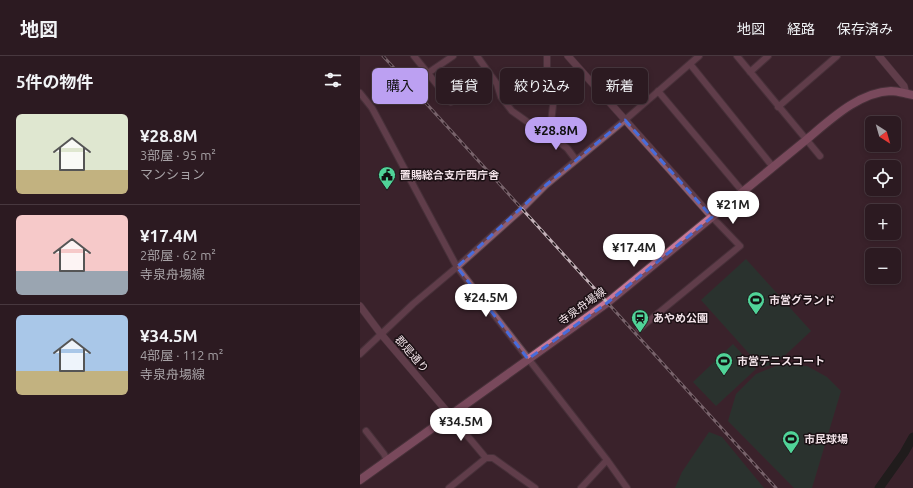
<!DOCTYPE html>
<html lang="ja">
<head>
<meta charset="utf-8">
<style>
	:root { --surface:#2c1a21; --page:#38272e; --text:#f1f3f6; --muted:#a6a1a5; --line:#48383f; --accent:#bca0f2 }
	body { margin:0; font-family:Ubuntu,"Noto Sans JP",sans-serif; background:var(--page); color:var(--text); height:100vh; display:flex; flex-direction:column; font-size:15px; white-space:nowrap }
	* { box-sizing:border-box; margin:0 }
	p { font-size:13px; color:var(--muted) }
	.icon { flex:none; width:22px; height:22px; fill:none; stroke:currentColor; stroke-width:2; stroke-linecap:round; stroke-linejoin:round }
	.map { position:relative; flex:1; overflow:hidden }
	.drawer { display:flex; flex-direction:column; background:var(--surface); width:360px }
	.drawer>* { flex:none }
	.hud { position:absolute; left:12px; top:12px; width:380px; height:36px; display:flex; gap:8px }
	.needle { width:26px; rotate:143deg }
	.buttons { position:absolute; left:505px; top:60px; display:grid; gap:8px }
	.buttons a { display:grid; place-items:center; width:36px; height:36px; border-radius:6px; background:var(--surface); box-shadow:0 2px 6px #0003,0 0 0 1px var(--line); font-size:20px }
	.price { position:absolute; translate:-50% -34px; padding:0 9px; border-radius:14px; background:#fff; color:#222; font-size:13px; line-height:26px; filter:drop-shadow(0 1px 2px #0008) }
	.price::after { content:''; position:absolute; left:50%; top:24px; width:12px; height:9px; margin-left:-6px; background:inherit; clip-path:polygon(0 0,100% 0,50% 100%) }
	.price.on { background:var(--accent); color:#111 }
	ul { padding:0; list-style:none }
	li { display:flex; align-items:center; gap:12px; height:100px; padding:0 16px }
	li+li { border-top:1px solid var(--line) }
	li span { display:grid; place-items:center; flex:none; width:112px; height:80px; border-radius:6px; color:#555 }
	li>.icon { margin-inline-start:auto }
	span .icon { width:48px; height:48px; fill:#fffc; stroke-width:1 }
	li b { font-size:17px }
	h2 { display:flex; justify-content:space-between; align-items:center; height:48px; padding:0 16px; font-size:17px }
	.pill { padding:0 14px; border-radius:6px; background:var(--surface); box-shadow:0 2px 6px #0003,0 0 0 1px var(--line); font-size:14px; line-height:36px }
	.pill.on { background:var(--accent); color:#111 }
	header { display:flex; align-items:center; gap:24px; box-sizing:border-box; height:56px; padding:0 20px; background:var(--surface); border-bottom:1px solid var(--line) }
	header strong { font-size:19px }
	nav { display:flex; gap:22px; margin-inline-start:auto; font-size:14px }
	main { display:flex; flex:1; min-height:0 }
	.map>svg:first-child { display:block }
	.green { fill:#184631 }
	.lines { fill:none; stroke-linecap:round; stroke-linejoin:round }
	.river { stroke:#01150b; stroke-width:9 }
	.minor-casing { stroke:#58424a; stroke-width:8 }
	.tertiary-casing { stroke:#58424a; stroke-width:8 }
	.secondary-casing { stroke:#58424a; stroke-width:10 }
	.minor { stroke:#8e5d70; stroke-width:6 }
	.tertiary { stroke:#8e5d70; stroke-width:7 }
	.secondary { stroke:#c67897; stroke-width:8 }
	.rail-casing { stroke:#c3b1b8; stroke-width:3 }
	.rail { stroke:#1b1014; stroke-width:1.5; stroke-dasharray:4.5; stroke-linecap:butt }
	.marked { fill:none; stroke:#486cdb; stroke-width:3; stroke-dasharray:8 5; stroke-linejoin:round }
	.labels { text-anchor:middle; stroke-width:3; stroke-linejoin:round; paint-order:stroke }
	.poi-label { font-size:11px; font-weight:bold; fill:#f3e3e9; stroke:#1b1014; text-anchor:start }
	.street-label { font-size:11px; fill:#f3e3e9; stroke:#1b1014 }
</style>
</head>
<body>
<header>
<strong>地図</strong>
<nav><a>地図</a><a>経路</a><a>保存済み</a></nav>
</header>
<main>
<section class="drawer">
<h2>5件の物件<svg class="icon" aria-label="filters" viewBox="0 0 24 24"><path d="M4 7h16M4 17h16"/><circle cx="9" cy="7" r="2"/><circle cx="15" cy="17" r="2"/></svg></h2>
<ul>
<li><span style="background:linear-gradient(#dfe7d0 70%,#c2b280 0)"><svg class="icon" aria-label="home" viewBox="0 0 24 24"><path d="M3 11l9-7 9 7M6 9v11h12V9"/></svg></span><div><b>¥28.8M</b><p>3部屋 · 95 m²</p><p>マンション</p></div></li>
<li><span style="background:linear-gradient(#f6c9c9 70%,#9aa5b1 0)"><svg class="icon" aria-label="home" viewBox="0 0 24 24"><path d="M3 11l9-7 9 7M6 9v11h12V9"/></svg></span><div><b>¥17.4M</b><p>2部屋 · 62 m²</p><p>寺泉舟場線</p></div></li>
<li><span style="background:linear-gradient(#a9c7e8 70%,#c2b280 0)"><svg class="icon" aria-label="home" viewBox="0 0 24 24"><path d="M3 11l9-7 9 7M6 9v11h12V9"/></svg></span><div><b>¥34.5M</b><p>4部屋 · 112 m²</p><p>寺泉舟場線</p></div></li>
</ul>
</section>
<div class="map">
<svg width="553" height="432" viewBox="0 0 553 432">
	<rect width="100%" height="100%" fill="#3b232c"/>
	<path class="green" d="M386 203 451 275 418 306 402 312 341 244Z
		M373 288 396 313 356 350 333 326Z
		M421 308 447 310 467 321 481 335 452 432H434L368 365 376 338 396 318Z
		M349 376 362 381 404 432H315L322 416Z"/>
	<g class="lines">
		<path class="river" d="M519 432 544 397 553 381"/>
		<g class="minor-casing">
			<path id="minor" d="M54 0 91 46
				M117 0 137 28 141 41 152 55 169 67 190 75 200 87 207 92 216 104
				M187 0V16L194 41 190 75
				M377 0 460 100
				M330 8 413 111
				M390 16 408 0
				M68 17 93 0
				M298 35 383 136
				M0 37 12 52 97 211 247 404 267 432
				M418 51 477 0
				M279 273 380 190 352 161
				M0 298 53 248 97 211 162 153 186 129 265 64 339 0
				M90 359 126 402
				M6 375 24 398 27 404
				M89 432 126 402H133L175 432
				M221 432 247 404"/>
		</g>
		<g class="tertiary-casing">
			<path id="tertiary" d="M208 0 352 161
				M519 0 544 30 546 38
				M0 250 21 278 90 359"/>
		</g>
		<g class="secondary-casing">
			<path id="secondary" d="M0 424 247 247 446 84C470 64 499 36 531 35 538 35 546 38 553 39"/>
		</g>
		<use href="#minor" class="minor"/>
		<use href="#tertiary" class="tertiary"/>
		<use href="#secondary" class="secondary"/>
		<g class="rail-casing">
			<path id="rail" d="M23 0 416 432"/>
		</g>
		<use href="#rail" class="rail"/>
	</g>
	<path d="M0 0H553V432H0ZM265 64 352 161 247 247 168 303 97 211 186 129Z" fill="#3b232c" fill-opacity=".55" fill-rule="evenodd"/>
	<path class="marked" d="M265 64 352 161 247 247 168 303 97 211 186 129Z"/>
	<defs>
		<g id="civic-pin" transform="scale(0.9)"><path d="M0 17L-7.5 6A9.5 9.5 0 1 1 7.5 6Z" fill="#50d398" stroke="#1b1014"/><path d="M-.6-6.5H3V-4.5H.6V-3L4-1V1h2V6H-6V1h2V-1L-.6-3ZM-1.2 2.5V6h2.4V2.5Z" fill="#111"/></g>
		<g id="stadium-pin" transform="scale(0.9)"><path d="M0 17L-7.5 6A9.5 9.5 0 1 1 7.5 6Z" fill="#50d398" stroke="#1b1014"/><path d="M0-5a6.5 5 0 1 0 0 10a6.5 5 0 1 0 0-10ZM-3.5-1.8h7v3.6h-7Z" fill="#111"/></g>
		<g id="station-pin" transform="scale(0.9)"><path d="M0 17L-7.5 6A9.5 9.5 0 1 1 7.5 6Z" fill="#50d398" stroke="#1b1014"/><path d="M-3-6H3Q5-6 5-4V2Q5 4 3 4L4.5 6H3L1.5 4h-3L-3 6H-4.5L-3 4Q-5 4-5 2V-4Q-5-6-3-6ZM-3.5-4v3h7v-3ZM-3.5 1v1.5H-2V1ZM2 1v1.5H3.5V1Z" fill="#111"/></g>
	</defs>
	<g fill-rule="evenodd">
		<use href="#civic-pin" x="27" y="119"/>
		<use href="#stadium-pin" x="396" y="244"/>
		<use href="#station-pin" x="280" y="262"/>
		<use href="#stadium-pin" x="364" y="305"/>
		<use href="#stadium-pin" x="431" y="383"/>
	</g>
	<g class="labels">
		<g class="poi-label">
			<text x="40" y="123">置賜総合支庁西庁舎</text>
			<text x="409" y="248">市営グランド</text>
			<text x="293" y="266">あやめ公園</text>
			<text x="377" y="309">市営テニスコート</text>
			<text x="444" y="387">市民球場</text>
		</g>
		<g class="street-label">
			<text transform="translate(222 250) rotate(-36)" y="4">寺泉舟場線</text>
			<text transform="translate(52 298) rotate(49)" y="4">郡是通り</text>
		</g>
	</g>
</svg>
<div class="buttons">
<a><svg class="needle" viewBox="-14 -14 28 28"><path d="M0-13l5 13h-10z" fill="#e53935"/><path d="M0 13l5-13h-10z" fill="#a6a1a5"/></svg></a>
<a><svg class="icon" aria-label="locate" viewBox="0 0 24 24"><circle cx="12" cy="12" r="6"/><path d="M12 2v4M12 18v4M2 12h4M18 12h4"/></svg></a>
<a>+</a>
<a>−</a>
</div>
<b class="price on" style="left:196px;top:95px">¥28.8M</b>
<b class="price" style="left:373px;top:169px">¥21M</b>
<b class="price" style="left:274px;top:212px">¥17.4M</b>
<b class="price" style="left:126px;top:262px">¥24.5M</b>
<b class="price" style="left:101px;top:386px">¥34.5M</b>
<div class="hud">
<a class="pill on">購入</a>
<a class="pill">賃貸</a>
<a class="pill">絞り込み</a>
<a class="pill">新着</a>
</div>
</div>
</main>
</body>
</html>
